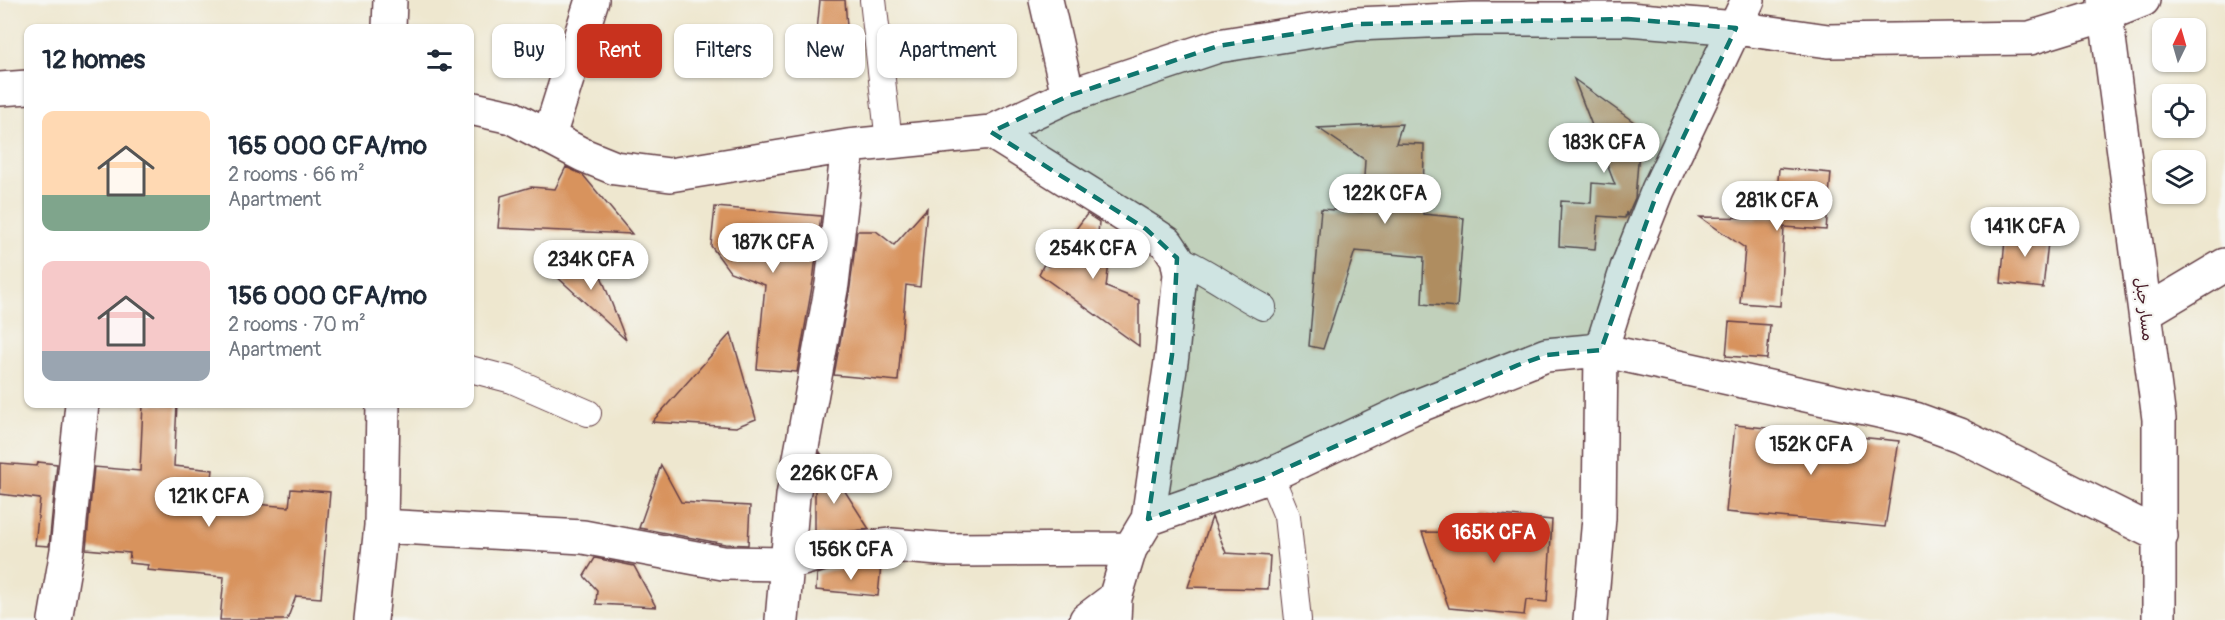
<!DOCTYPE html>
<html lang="en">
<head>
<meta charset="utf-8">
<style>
	:root { --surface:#fff; --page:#f6f6f7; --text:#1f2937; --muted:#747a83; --accent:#c8321e }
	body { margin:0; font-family:Pangolin,"Playpen Sans Arabic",sans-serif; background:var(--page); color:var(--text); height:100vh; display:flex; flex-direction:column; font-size:22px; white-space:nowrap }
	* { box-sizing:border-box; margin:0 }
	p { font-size:20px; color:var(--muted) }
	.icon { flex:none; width:33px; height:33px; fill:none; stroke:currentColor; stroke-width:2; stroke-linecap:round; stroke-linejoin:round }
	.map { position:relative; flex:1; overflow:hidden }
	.drawer { position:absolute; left:24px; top:24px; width:450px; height:384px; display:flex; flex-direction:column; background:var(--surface); border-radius:12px; box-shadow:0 2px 4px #0004 }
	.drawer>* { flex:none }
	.hud { position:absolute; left:492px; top:24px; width:570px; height:54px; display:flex; gap:12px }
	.needle { width:39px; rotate:5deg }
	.fabs { position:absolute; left:2152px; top:18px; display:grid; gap:12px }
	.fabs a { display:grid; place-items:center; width:54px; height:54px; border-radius:12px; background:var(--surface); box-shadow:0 2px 4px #0004; font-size:30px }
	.price { position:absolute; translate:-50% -51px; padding:0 14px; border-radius:21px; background:#fff; color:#222; font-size:20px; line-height:39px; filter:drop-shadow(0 2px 3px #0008) }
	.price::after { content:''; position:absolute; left:50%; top:36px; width:18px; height:14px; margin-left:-9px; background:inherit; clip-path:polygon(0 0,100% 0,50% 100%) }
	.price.current { background:var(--accent); color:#fff }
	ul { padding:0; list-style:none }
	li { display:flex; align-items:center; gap:18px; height:150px; padding:0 18px }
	li span { display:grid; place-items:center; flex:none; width:168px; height:120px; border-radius:12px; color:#555 }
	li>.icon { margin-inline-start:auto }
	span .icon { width:72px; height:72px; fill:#fffc; stroke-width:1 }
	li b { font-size:26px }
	h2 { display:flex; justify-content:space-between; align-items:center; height:72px; padding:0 18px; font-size:26px }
	.pill { padding:0 21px; border-radius:12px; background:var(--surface); box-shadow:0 2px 4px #0004; font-size:21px; line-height:54px }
	.pill.current { background:var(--accent); color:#fff }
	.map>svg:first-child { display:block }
	.building { fill:#d8935d }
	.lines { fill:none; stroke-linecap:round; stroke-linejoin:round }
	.lane-casing { stroke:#633d44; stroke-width:28 }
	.street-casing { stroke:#633d44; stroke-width:36 }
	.lane { stroke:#fff; stroke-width:26 }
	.street { stroke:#fff; stroke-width:33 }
	.marked { fill:#0f766e; fill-opacity:0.2; stroke:#0f766e; stroke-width:4.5; stroke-dasharray:12 8; stroke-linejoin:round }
	.labels { text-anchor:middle; stroke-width:4.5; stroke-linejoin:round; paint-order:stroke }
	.street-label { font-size:16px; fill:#4a1f2b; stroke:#f6f6f2 }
</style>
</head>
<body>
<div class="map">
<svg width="2225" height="620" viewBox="0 0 2225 620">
	<rect width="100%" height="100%" fill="#f6f6f2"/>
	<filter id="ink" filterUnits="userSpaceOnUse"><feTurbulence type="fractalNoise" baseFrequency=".0167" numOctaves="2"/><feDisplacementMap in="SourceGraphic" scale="12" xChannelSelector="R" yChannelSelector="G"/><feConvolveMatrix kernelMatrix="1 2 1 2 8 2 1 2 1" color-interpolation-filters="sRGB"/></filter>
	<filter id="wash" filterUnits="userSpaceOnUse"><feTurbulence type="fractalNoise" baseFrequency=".008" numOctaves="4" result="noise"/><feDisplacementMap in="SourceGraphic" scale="24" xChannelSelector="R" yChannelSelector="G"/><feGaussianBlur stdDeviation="1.35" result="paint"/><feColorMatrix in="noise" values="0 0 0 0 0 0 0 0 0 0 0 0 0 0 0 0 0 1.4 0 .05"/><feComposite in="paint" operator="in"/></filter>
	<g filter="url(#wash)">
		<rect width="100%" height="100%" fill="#eee7cf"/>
		<g id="blocks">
			<path class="building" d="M820 0H845L850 67 814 62Z
				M1574 79 1641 127 1635 198 1627 216 1626 212 1625 218 1598 216 1595 249 1559 246 1561 201 1591 203 1592 183 1615 185Z
				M1402 124 1396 143 1424 144 1423 214 1464 218 1457 307 1422 304 1424 257 1355 251 1323 349 1309 346 1321 209 1362 212 1365 160 1318 128Z
				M566 167 583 175 632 234 498 228 501 196 531 187 555 189Z
				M1779 168 1831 173 1826 230 1784 227 1780 306 1740 303 1745 248 1700 217 1775 218Z
				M715 207 821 216 813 281 797 372 757 369 765 285 730 272 711 246Z
				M927 208 920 287 906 285 898 381 834 375 850 287 857 231H876L894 245Z
				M1087 214 1099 222 1097 246 1111 247 1106 287 1139 300V346L1039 274 1044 264 1049 266Z
				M2006 229 2049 233 2043 288 2001 283Z
				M594 258 626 340 554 274Z
				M1729 322 1770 325 1767 359 1726 356Z
				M731 333 756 419 736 427 652 422Z
				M143 404H177L174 466 213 470 209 500 289 507 291 489 330 492 321 598 296 596 287 620H220L224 577 147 570 148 565 129 563 130 553 86 549 94 467 140 471Z
				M1735 425 1899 441 1885 527 1726 512Z
				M820 452 869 529 815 536V481Z
				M38 462 57 464 49 546 35 545 40 499 0 494V463L37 466Z
				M661 465 681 502 750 506 748 545 725 544 639 528Z
				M1479 513 1552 520 1547 602 1526 600 1524 615 1449 608 1422 532 1478 533Z
				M1212 517 1226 553 1270 556 1268 589 1188 587Z
				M595 558 634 566 656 607 596 604 597 590 584 576Z
				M881 565 878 596 816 590 817 574 830 570Z"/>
		</g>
	</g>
	<g filter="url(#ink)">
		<use href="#blocks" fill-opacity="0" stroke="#633d44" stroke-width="1.5"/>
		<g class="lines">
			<g class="lane-casing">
				<path id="lane" d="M873 0 889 142
					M1177 258C1208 271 1234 292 1263 307
					M470 369 512 380 588 413
					M1270 475 1287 516 1298 620"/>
			</g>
			<g class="street-casing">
				<path id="street" d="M1046 0 1068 96
					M2104 0 2159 419V620
					M389 28 390 0
					M0 89 28 87
					M470 108 511 117 583 155 615 168 670 175 848 146 991 132 1068 96 1218 46 1356 24 1474 19H1628L1736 28 1828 41 2030 38 2105 15 2143 0
					M991 132 1146 229 1167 243 1177 258 1180 274 1172 355 1148 519 1130 549 1115 598 1114 620
					M549 136 592 0
					M2146 312 2225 265
					M1148 519 1262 479 1410 409 1546 355 1601 350 1915 419 1959 435 2161 536
					M381 526 583 537 723 563 786 564 826 552 891 545 951 550 1130 549
					M55 620 67 550 82 404
					M371 620 381 526 383 404
					M782 620 793 496 832 284 848 146
					M1086 620 1115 598
					M1590 620 1599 518 1601 350 1627 268 1658 190 1748 0"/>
			</g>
			<use href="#lane" class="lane"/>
			<use href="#street" class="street"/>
		</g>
	</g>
	<path class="marked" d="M1628 19 1736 28 1658 190 1601 350 1546 355 1518 365 1262 479 1148 519 1172 355 1177 258 1146 229 991 132 1068 96 1218 46 1356 24Z"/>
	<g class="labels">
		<g class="street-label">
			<text transform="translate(2145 309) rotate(83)" y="6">مسار جبل</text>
		</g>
	</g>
</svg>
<div class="fabs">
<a><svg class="needle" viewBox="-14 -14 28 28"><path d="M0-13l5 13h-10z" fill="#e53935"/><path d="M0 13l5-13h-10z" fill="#747a83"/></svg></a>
<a><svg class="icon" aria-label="locate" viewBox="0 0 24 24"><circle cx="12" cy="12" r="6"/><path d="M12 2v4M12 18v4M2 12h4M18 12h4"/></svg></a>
<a><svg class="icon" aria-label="layers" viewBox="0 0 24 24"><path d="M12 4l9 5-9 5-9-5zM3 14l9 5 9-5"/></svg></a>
</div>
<b class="price" style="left:1604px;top:174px">183K CFA</b>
<b class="price" style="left:1385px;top:225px">122K CFA</b>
<b class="price" style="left:1777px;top:232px">281K CFA</b>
<b class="price" style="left:2025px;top:258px">141K CFA</b>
<b class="price" style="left:773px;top:274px">187K CFA</b>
<b class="price" style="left:1093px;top:280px">254K CFA</b>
<b class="price" style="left:591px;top:291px">234K CFA</b>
<b class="price" style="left:1811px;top:476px">152K CFA</b>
<b class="price" style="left:834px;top:505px">226K CFA</b>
<b class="price" style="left:209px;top:528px">121K CFA</b>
<b class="price current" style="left:1494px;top:564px">165K CFA</b>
<b class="price" style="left:851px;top:581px">156K CFA</b>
<div class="hud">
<a class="pill">Buy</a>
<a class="pill current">Rent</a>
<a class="pill">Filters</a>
<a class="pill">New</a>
<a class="pill">Apartment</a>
</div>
<section class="drawer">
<h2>12 homes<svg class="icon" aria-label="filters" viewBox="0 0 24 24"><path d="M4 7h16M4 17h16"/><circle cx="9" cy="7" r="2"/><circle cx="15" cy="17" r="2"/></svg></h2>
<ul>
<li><span style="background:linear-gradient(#ffd9b3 70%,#7fa58c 0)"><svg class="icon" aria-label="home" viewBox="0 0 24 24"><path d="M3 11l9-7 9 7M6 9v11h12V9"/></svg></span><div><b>165 000 CFA/mo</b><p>2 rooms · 66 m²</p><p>Apartment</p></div></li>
<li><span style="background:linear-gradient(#f6c9c9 75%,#9aa5b1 0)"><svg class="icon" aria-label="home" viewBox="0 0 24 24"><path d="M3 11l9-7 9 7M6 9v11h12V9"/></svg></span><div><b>156 000 CFA/mo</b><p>2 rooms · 70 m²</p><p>Apartment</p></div></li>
</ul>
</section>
</div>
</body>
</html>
